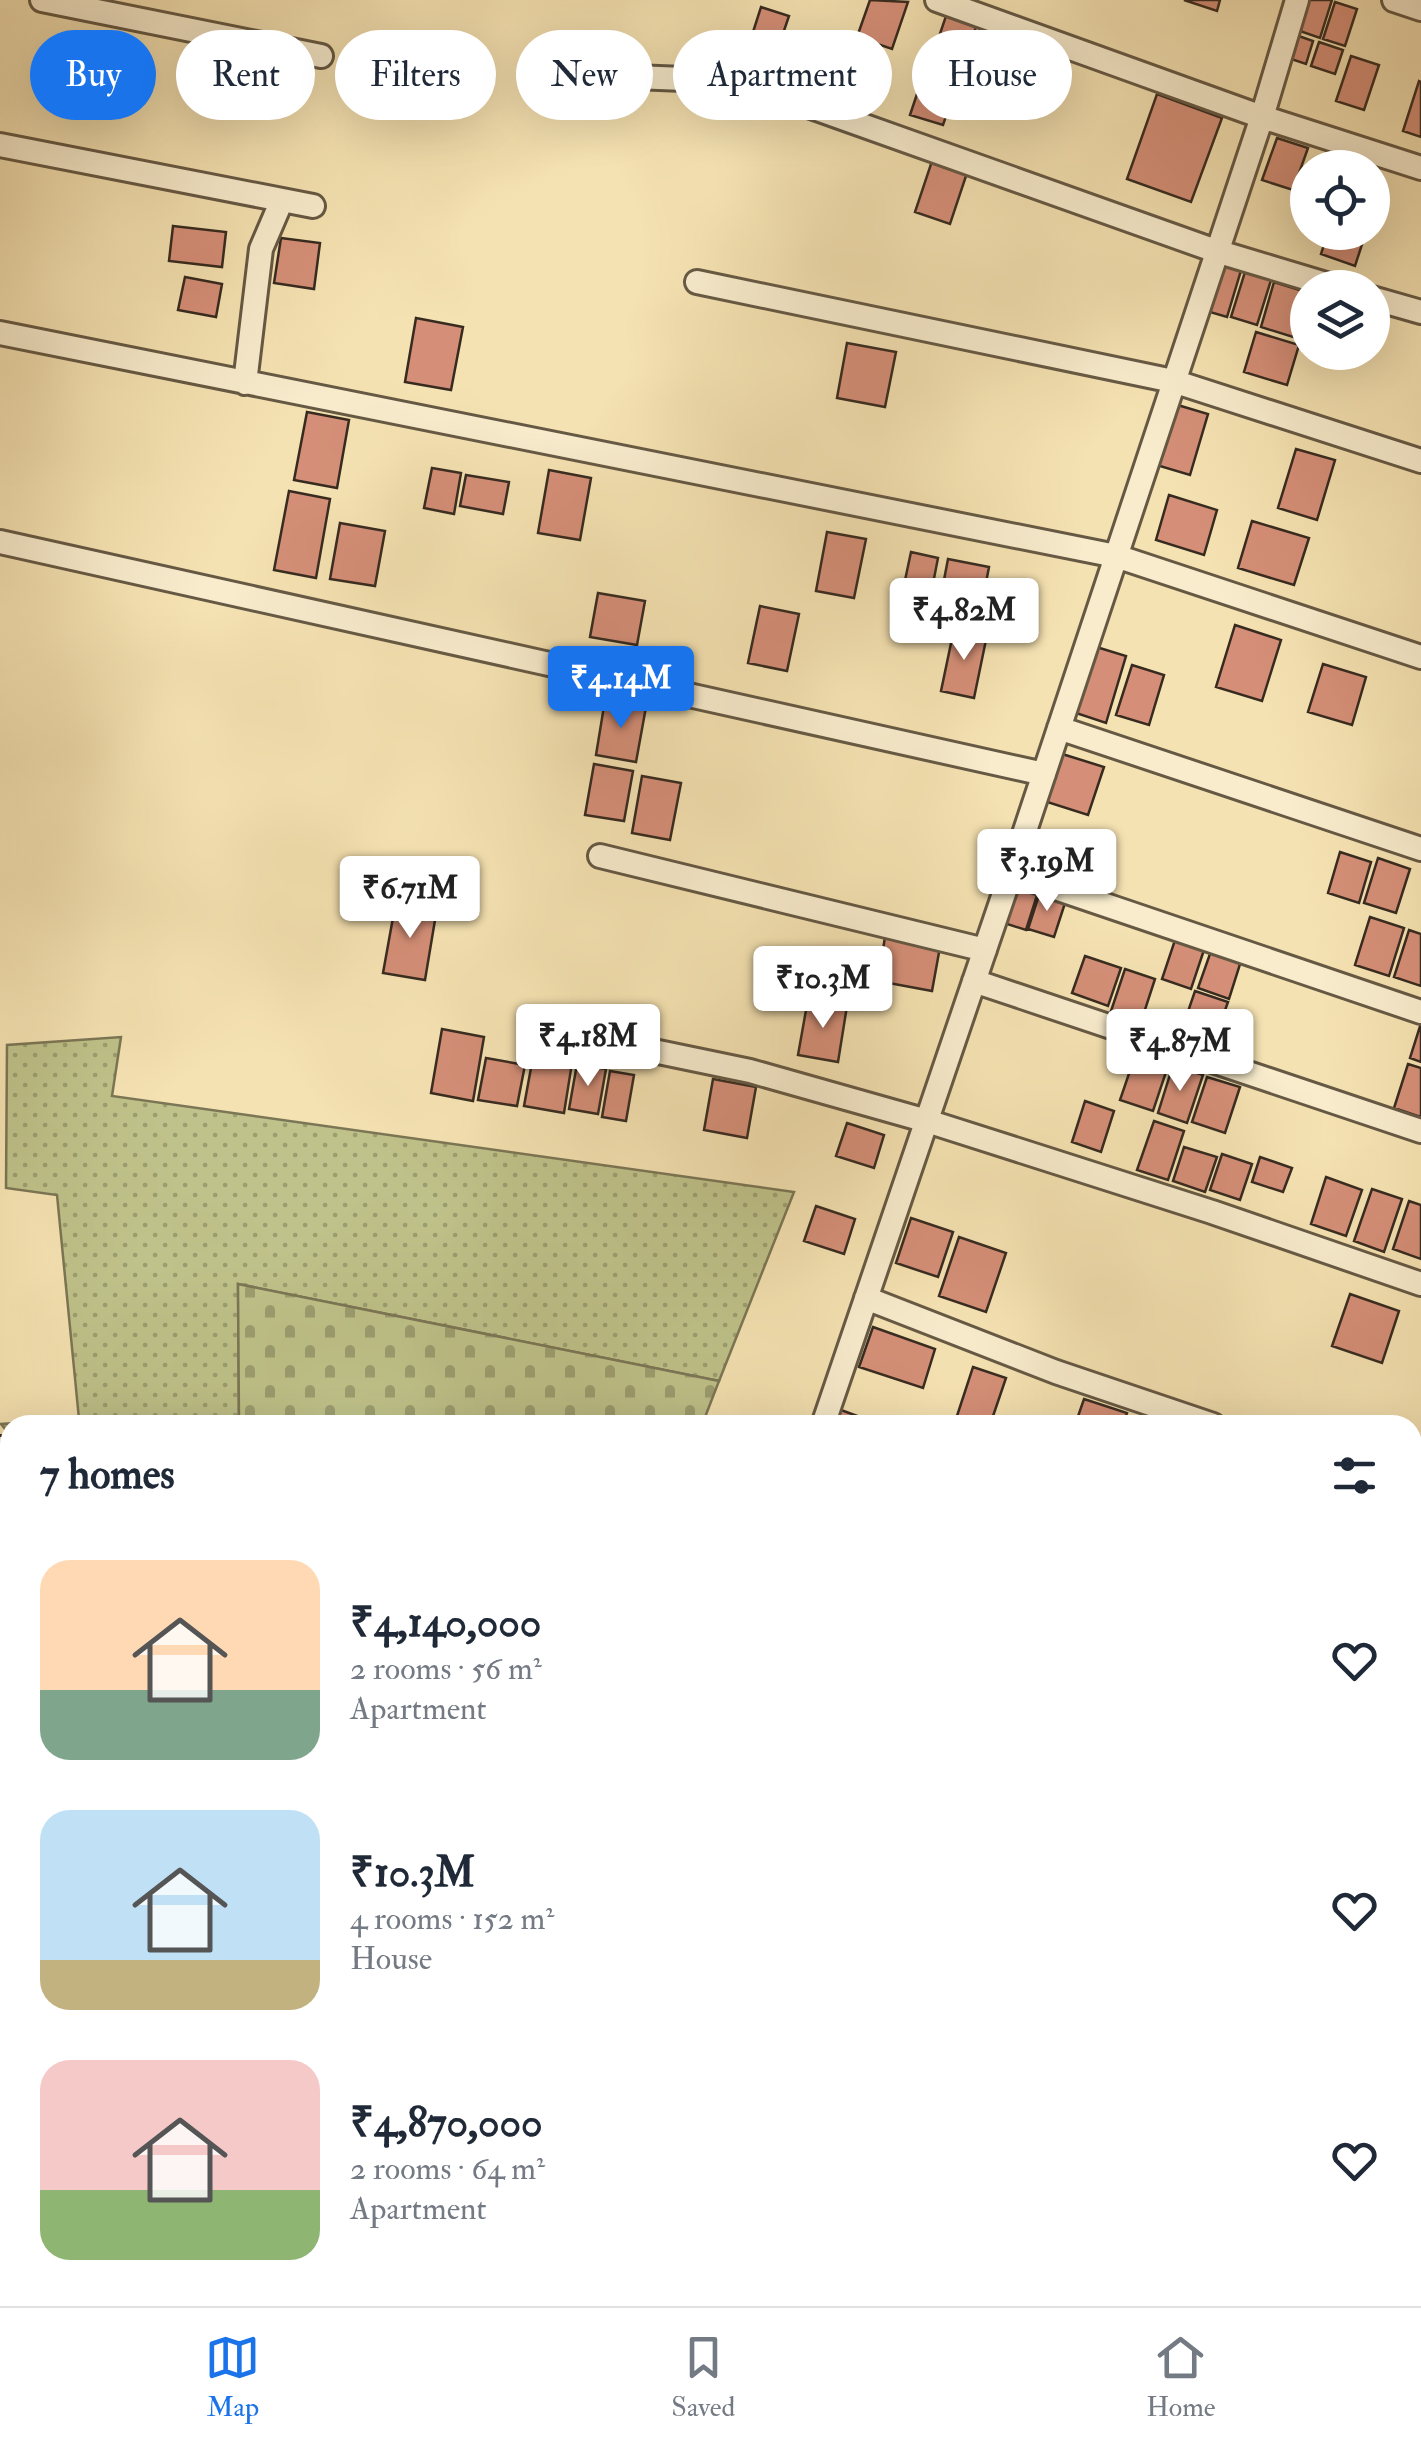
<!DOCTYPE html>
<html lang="en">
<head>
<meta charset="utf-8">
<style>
	:root { --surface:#fff; --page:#f6f6f7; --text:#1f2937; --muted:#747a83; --line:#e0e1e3; --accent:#1a73e8 }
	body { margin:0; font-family:"IM FELL Double Pica",serif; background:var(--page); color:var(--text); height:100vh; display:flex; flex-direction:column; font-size:38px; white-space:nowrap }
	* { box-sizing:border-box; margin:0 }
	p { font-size:32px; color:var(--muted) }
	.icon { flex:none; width:55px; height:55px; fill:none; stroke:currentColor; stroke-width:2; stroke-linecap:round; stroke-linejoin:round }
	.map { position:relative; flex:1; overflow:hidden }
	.details { position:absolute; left:0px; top:1415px; width:1422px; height:892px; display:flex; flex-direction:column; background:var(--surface); border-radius:30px 30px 0 0; box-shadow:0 10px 40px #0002 }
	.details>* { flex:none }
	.guide { position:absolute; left:30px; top:30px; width:1362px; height:90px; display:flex; gap:20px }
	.fabs { position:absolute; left:1290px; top:150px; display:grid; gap:20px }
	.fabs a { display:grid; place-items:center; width:100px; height:100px; border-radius:50%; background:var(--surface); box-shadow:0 10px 40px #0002; font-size:50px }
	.price { position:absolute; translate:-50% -85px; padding:0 22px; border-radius:10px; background:#fff; color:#222; font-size:32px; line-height:65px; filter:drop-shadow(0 2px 5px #0008) }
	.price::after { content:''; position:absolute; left:50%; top:60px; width:30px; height:22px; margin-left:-15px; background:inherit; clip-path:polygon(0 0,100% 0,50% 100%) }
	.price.active { background:var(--accent); color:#fff }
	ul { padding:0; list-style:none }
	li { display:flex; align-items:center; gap:30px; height:250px; padding:0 40px }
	li span { display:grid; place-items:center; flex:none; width:280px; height:200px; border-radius:30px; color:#555 }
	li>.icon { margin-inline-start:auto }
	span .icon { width:120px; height:120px; fill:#fffc; stroke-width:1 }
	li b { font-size:42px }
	h2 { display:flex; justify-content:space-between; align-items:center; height:120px; padding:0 40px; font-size:42px }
	.pill { padding:0 35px; border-radius:45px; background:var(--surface); box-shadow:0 10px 40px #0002; font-size:35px; line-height:90px }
	.pill.active { background:var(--accent); color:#fff }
	.dock { display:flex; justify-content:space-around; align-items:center; height:140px; border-top:2px solid var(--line); background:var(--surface); font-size:28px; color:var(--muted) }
	.dock a { display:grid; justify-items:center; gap:5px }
	.dock .active { color:var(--accent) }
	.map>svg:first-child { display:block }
	.grass { fill:url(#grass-dots); stroke:#7b7655; stroke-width:2.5 }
	.cemetery { fill:url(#cemetery-stones); stroke:#7b7655; stroke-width:2.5 }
	.park { fill:url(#park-crowns); stroke:#7b7655; stroke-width:2.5 }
	.building { fill:#d58f78; stroke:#372b20; stroke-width:2.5 }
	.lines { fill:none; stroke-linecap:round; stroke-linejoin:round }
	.minor-casing { stroke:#665944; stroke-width:28 }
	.secondary-casing { stroke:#372b20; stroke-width:38 }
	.minor { stroke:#f8eccd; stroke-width:22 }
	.secondary { stroke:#f8eccd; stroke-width:32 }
</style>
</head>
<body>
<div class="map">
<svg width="1421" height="2306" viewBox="0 0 1421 2306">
	<defs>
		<pattern id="grass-dots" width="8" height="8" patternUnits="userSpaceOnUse" patternTransform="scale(2.5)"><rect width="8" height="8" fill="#bfc28a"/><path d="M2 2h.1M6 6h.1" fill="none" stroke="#9c9e70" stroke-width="1.8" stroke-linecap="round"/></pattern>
		<pattern id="cemetery-stones" width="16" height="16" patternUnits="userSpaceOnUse" patternTransform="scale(2.5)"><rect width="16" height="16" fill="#bfc28a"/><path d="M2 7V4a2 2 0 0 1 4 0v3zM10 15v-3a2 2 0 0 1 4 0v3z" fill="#9c9e70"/></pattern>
		<pattern id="park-crowns" width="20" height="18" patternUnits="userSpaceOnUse" patternTransform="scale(2.5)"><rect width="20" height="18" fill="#bfc28a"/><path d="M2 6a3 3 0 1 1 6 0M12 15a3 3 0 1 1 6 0" fill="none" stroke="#9c9e70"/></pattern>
	</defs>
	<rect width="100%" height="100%" fill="#f5e2b2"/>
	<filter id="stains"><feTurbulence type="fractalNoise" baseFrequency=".002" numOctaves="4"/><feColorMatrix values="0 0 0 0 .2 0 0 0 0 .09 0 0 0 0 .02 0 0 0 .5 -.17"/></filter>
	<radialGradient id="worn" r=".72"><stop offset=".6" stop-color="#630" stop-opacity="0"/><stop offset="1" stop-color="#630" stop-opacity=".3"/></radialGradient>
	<path class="grass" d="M121 1037 112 1096 794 1192 719 1381 238 1284 239 1425H10V1435L1 1424 79 1419 57 1195 6 1188 7 1045Z
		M0 1702 10 1703V2166L0 2164Z"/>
	<path class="cemetery" d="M238 1284 719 1381 702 1425H239Z"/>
	<path class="park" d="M1413 1784 1421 1787V1923L1413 1950Z"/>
	<path class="building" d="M870 0 908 2 892 49 857 37Z
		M1184 0H1220L1217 11Z
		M1303 0H1332L1320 38 1294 29Z
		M1335 2 1357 9 1345 46 1323 39Z
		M761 7 789 16 772 66 745 57Z
		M946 16 976 27 961 73 930 63Z
		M981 25 1013 36 996 85 964 75Z
		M1293 34 1313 41 1306 64 1285 57Z
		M1319 42 1343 50 1335 74 1311 66Z
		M1351 56 1379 65 1364 110 1336 101Z
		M926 67 959 78 943 125 910 115Z
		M1419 81 1421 82V137L1403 131Z
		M1157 94 1222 118 1191 202 1127 179Z
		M1277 138 1308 148 1293 190 1262 180Z
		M932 161 967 173 950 224 915 212Z
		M173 226 226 232 222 267 169 261Z
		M1328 232H1366L1355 266 1321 254Z
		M281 238 320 243 314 289 274 283Z
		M1218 260 1242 267 1227 317 1203 310Z
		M1245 272 1271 280 1257 325 1231 317Z
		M185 277 222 284 216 317 178 310Z
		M1274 282 1306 292 1293 337 1261 327Z
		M416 318 463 327 451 390 405 382Z
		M1256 332 1299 345 1287 385 1244 372Z
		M847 343 896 352 885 407 837 398Z
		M1171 403 1208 414 1190 475 1153 464Z
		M307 412 349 420 337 488 294 480Z
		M1296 449 1335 460 1317 520 1278 508Z
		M432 468 461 473 454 514 424 508Z
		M549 470 591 478 580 540 538 533Z
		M466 475 509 482 503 514 460 506Z
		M289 491 330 499 316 578 274 570Z
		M1169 495 1217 510 1204 555 1156 540Z
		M1252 521 1309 538 1294 585 1238 568Z
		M340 523 385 531 375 586 330 579Z
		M827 532 866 539 854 598 816 591Z
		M911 552 938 558 929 604 901 599Z
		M948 559 989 567 980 614 939 606Z
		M598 593 645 601 637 645 590 637Z
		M760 606 799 614 787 671 748 663Z
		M1235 625 1281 640 1262 701 1216 687Z
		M954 629 987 635 974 698 941 691Z
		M1090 645 1126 656 1106 723 1070 711Z
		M1323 664 1366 677 1352 725 1308 712Z
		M1132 665 1164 675 1149 725 1116 715Z
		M605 700 646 707 636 762 596 755Z
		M1059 753 1104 767 1088 815 1044 801Z
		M594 764 633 771 624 821 585 815Z
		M642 776 681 783 670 840 632 833Z
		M1340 852 1371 862 1359 903 1328 893Z
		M1378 858 1410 869 1396 913 1364 903Z
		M1014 881 1039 889 1026 930 1001 922Z
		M1040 892 1066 900 1054 937 1028 929Z
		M396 901 437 908 425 980 383 973Z
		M1370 917 1404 928 1389 976 1355 965Z
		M1409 930 1421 934V986L1394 977Z
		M885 937 940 947 932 991 878 981Z
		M1175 940 1204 950 1191 989 1162 979Z
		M1211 951 1241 961 1229 999 1198 988Z
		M1085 956 1121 968 1108 1006 1072 993Z
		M1125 969 1155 979 1141 1022 1111 1011Z
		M1195 991 1228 1002 1212 1046 1180 1035Z
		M808 999 847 1006 838 1062 798 1055Z
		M1421 1023V1062L1410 1058Z
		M442 1029 484 1037 473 1101 431 1093Z
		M1136 1053 1169 1063 1153 1111 1120 1100Z
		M533 1057 572 1063 564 1113 524 1106Z
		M486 1058 525 1065 517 1106 478 1100Z
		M577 1064 606 1069 598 1114 569 1109Z
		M1408 1064 1421 1068V1117L1394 1108Z
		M1173 1065 1203 1075 1187 1123 1158 1113Z
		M610 1071 634 1075 626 1121 602 1117Z
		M1207 1077 1240 1087 1225 1133 1192 1122Z
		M713 1079 756 1087 747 1138 704 1130Z
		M1085 1101 1114 1111 1101 1152 1072 1142Z
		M1154 1121 1184 1131 1168 1180 1137 1170Z
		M847 1123 884 1135 874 1168 836 1156Z
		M1184 1147 1217 1157 1205 1192 1173 1181Z
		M1222 1154 1252 1164 1240 1200 1210 1190Z
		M1260 1157 1292 1168 1283 1192 1252 1182Z
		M1326 1177 1362 1190 1346 1236 1311 1224Z
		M1372 1189 1402 1199 1384 1252 1354 1241Z
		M1409 1201 1421 1205V1259L1393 1249Z
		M816 1206 855 1219 844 1254 804 1241Z
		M911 1218 953 1232 938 1277 896 1263Z
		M959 1237 1006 1253 986 1312 939 1296Z
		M1350 1294 1399 1311 1382 1363 1332 1346Z
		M873 1327 935 1349 923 1388 859 1367Z
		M973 1367 1006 1378 990 1425H954Z
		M1084 1399 1127 1413 1123 1425H1075Z
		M841 1410 871 1421 870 1425H836Z
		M1421 1998V2038L1412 2035Z"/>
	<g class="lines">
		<g class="minor-casing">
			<path id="minor" d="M42 0 321 56
				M937 0 1262 117 1421 168
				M1394 0 1421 9
				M634 77 709 80 786 98 1216 251 1339 288
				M0 145 313 206
				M697 282 1173 381 1421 461
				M1372 298 1421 312
				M0 333 1116 556 1421 657
				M245 383 261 249 282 200
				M0 542 1044 774
				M1059 728 1421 849
				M600 856 985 950
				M1011 873 1421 1012
				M974 981 1421 1131
				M533 1026 750 1071 927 1121 1212 1212 1421 1284
				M866 1298 1056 1372 1213 1425
				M823 1425 1011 873 1262 117 1297 0
				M0 1490 10 1492
				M0 1595 10 1596
				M831 2306 833 2298"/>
		</g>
		<g class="secondary-casing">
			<path id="secondary" d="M0 1453 10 1468
				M1412 2150 1421 2154"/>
		</g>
		<use href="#minor" class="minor"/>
		<use href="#secondary" class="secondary"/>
	</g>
	<rect width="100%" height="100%" filter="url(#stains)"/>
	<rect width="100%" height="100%" fill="url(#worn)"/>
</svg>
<div class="fabs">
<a><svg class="icon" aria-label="locate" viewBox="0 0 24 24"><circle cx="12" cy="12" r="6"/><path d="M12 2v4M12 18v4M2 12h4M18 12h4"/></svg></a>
<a><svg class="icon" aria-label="layers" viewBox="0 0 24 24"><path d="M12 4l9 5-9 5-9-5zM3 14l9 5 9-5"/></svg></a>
</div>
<b class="price" style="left:964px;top:663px">₹4.82M</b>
<b class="price active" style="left:621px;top:731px">₹4.14M</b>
<b class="price" style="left:1047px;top:914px">₹3.19M</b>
<b class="price" style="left:410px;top:941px">₹6.71M</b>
<b class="price" style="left:823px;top:1031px">₹10.3M</b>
<b class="price" style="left:588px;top:1089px">₹4.18M</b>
<b class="price" style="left:1180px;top:1094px">₹4.87M</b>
<div class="guide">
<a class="pill active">Buy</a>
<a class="pill">Rent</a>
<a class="pill">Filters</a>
<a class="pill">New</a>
<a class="pill">Apartment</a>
<a class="pill">House</a>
</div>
<section class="details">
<h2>7 homes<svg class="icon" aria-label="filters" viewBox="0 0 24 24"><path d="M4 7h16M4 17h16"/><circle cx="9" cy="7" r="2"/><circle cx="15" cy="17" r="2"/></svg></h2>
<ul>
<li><span style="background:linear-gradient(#ffd9b3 65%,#7fa58c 0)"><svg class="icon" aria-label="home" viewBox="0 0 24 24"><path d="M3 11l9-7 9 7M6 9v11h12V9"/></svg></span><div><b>₹4,140,000</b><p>2 rooms · 56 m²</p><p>Apartment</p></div><svg class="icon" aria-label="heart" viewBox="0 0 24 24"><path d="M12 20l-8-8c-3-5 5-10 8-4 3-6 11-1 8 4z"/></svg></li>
<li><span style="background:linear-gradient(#bfe0f5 75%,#c2b280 0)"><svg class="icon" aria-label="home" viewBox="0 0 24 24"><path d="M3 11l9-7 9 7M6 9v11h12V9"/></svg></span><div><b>₹10.3M</b><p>4 rooms · 152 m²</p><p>House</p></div><svg class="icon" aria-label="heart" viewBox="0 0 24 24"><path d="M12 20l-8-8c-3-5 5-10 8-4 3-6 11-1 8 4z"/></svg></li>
<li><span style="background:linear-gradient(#f6c9c9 65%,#8fb573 0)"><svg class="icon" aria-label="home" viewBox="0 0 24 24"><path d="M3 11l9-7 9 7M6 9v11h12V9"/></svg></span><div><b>₹4,870,000</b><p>2 rooms · 64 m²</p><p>Apartment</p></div><svg class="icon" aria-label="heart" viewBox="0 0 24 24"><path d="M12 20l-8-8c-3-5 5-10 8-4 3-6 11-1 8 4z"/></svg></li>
</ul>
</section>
</div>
<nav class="dock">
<a class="active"><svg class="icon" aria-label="map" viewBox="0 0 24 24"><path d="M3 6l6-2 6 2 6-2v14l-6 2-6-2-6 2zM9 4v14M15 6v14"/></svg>Map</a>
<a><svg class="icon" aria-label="saved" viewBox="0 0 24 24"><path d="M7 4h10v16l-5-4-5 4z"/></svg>Saved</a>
<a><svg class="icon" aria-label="home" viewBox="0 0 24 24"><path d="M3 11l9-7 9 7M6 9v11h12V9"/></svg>Home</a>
</nav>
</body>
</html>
